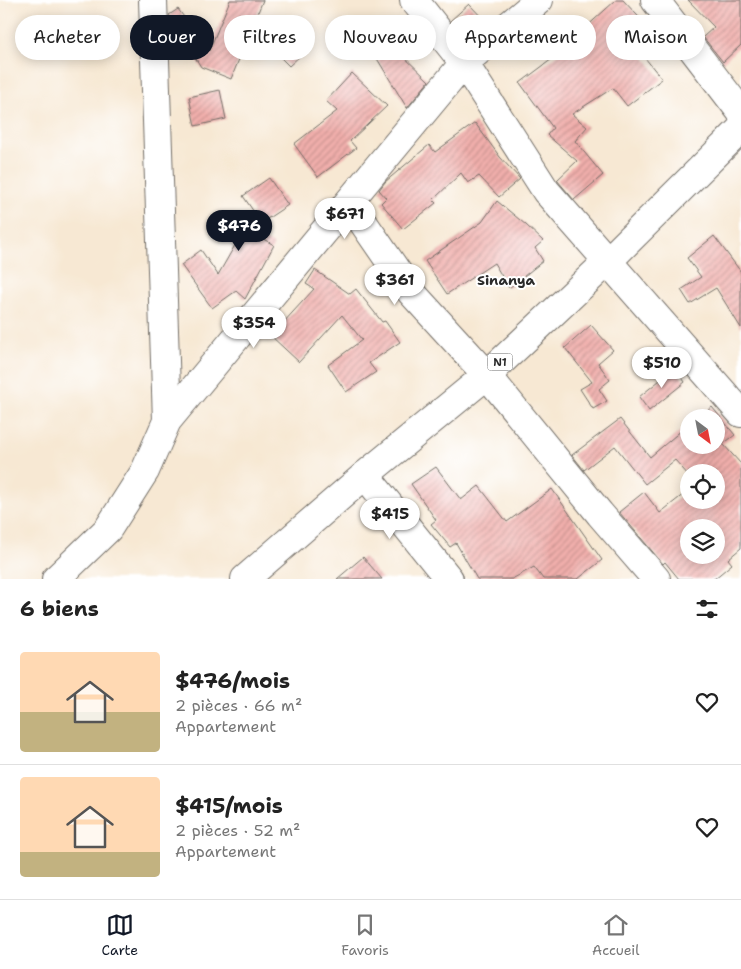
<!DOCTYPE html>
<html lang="fr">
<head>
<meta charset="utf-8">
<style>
	:root { --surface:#fff; --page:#f2f2f2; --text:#222; --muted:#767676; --line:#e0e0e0; --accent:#111827 }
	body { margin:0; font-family:"Shantell Sans",sans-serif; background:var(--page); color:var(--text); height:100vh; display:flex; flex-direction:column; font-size:19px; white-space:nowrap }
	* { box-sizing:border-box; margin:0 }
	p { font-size:16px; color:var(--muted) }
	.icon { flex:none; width:28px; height:28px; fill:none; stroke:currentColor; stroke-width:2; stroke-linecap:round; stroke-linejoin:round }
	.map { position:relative; height:579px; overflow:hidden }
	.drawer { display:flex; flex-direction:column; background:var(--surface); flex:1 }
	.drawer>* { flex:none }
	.banner { position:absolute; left:15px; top:15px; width:711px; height:45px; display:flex; gap:10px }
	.needle { width:32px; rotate:148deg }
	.buttons { position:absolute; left:680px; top:409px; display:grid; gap:10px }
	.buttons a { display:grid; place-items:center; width:45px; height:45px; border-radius:50%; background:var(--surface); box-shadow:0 2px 12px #0003; font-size:25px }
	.price { position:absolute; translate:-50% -42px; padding:0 11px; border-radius:18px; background:#fff; color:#222; font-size:16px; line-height:32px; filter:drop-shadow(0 1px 2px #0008) }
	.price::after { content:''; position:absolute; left:50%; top:30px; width:15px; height:11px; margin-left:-8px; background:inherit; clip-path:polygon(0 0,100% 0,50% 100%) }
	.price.selected { background:var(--accent); color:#fff }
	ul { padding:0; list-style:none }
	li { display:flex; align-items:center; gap:15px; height:125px; padding:0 20px }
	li+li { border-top:1px solid var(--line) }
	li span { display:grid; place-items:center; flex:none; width:140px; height:100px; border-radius:5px; color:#555 }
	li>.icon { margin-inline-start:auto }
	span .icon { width:60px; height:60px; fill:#fffc; stroke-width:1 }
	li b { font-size:21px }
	h2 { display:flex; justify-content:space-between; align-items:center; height:60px; padding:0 20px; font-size:21px }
	.tag { padding:0 18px; border-radius:22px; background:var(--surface); box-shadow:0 2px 12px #0003; font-size:18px; line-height:45px }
	.tag.selected { background:var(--accent); color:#fff }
	.dock { display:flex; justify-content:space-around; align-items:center; height:70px; border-top:1px solid var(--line); background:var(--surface); font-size:14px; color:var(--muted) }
	.dock a { display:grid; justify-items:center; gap:2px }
	.dock .selected { color:var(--accent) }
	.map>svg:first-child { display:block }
	.building { fill:url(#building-hatch); fill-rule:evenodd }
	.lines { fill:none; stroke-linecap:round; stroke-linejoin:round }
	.minor-casing { stroke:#726d66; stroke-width:30 }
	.highway-casing { stroke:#726d66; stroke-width:30 }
	.minor { stroke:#fff; stroke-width:28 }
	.highway { stroke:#fff; stroke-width:28 }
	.labels { text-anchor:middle; stroke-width:4; stroke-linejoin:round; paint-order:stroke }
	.shield { fill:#fff; stroke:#6b6b6b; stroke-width:1 }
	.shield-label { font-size:11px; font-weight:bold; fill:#2b2b2b }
	.neighbourhood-label { font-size:14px; font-weight:bold; fill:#2b2b2b; stroke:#fff }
</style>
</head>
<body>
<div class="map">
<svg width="741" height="579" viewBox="0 0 741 579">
	<defs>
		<pattern id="building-hatch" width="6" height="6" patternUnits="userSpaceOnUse" patternTransform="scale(1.25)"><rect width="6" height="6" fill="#f1afac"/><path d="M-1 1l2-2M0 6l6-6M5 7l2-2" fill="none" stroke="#c38f8c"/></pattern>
	</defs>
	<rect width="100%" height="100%" fill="#fff"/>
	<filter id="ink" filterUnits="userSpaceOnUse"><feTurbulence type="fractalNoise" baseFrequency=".02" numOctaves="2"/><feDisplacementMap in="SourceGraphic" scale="10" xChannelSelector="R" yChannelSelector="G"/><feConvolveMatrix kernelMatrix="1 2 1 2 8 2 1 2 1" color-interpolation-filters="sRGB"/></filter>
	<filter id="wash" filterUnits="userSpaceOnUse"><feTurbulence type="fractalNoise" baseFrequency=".0096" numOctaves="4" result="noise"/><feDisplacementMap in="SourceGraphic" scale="20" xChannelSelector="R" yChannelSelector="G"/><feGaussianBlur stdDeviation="1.12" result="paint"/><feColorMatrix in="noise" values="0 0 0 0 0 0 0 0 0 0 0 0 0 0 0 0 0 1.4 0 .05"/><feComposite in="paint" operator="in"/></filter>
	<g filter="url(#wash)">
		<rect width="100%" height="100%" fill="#f7e8d3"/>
		<g id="blocks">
			<path class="building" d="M230 0H263L231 79 201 67 169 15 178 9 209 51Z
				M616 0H623L649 28 633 43 662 79 627 106 613 88 572 114 587 127 575 141 603 175 574 200 557 180 577 161 547 135 553 128 520 83 560 53 548 40 563 26 573 39Z
				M688 0H741V45L723 62 703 37 714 27Z
				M469 4 487 23 466 41 450 21Z
				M400 28 410 45 398 51 429 81 407 108 370 47Z
				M291 43 302 54 289 66 278 55Z
				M352 73 387 106 350 141 356 148 318 177 294 144 337 111 326 101Z
				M220 90 226 119 195 126 189 97Z
				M475 123 500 157 520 179 499 197 479 176 468 183 461 173 433 200 436 203 403 229 381 203 386 198 379 190 385 182 429 145 435 152Z
				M269 178 288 205 249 231 274 245 245 299 236 291 212 308 181 265 201 250 218 275 254 212 243 196Z
				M497 201 526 225 543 241 535 248 543 261 509 288 494 263 447 294 425 261 482 222Z
				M714 236 741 272V328L716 288 690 304 681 290 701 277 687 258Z
				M315 270 350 294 356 289 382 322 385 321 400 342 369 363 376 372 346 392 328 365 362 340 342 315 299 362 271 336 314 289 306 284Z
				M591 325 613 350 598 363 610 380 599 389 607 401 593 409 580 389 592 382 565 348Z
				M675 368 685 382 649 411 639 397Z
				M712 407 735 435 723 444 741 464V548L728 559 732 564 714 579H679L665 562 663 564 619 512 644 492 660 513 689 490V500H716V472H689V476L675 460 645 484 615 446 584 470 572 455 620 419 650 457 689 424V445H716V418H698ZM689 528H716V555H689Z
				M436 467 461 500 479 486 507 522 552 489 602 560 578 579H543L534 567 512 579H477L456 543 450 547 431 524 436 520 411 484Z
				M363 557 382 579H337Z"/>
		</g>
	</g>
	<g filter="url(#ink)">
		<use href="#blocks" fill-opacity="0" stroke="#726d66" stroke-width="1"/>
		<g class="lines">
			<g class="minor-casing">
				<path id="minor" d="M414 0 464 63 546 191 741 413
					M655 0 741 112
					M349 202 411 292 487 375 600 514 656 579
					M167 421 464 63 539 0
					M365 475 449 579
					M56 579 108 529 145 471 167 421 153 0"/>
			</g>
			<g class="highway-casing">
				<path id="highway" d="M245 579 365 475 487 375 608 261 741 129"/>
			</g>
			<use href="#minor" class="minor"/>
			<use href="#highway" class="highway"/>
		</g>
	</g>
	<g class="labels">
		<rect class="shield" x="487.5" y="353.5" width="25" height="17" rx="4"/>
		<g class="shield-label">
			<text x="500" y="366">N1</text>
		</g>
		<g class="neighbourhood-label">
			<text x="506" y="285">Sinanya</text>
		</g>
	</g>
</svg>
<div class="buttons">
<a><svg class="needle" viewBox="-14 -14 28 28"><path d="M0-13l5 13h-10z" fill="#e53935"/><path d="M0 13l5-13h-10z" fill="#767676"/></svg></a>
<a><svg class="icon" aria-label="locate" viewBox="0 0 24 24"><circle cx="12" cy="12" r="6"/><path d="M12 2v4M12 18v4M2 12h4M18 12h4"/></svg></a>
<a><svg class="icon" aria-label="layers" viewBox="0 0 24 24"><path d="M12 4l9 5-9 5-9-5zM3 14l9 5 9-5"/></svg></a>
</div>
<b class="price" style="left:345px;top:240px">$671</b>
<b class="price selected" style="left:239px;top:252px">$476</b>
<b class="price" style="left:395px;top:306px">$361</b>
<b class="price" style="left:254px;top:349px">$354</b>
<b class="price" style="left:662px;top:389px">$510</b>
<b class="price" style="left:390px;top:540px">$415</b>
<div class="banner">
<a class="tag">Acheter</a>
<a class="tag selected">Louer</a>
<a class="tag">Filtres</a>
<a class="tag">Nouveau</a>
<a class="tag">Appartement</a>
<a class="tag">Maison</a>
</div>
</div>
<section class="drawer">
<h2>6 biens<svg class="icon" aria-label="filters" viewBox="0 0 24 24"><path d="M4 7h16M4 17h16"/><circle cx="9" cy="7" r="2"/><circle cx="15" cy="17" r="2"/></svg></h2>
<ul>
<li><span style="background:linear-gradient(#ffd9b3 60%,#c2b280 0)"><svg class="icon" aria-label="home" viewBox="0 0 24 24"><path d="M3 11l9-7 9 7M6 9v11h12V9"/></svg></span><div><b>$476/mois</b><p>2 pièces · 66 m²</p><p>Appartement</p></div><svg class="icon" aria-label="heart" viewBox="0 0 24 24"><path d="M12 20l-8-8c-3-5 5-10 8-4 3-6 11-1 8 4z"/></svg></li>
<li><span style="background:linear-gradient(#ffd9b3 75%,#c2b280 0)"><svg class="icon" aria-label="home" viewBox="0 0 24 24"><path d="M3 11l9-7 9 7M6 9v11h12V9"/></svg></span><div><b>$415/mois</b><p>2 pièces · 52 m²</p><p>Appartement</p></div><svg class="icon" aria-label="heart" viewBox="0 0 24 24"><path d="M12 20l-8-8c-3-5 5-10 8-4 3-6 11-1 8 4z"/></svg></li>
</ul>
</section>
<nav class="dock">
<a class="selected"><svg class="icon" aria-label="map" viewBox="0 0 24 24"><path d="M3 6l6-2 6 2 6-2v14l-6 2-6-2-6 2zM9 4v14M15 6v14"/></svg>Carte</a>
<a><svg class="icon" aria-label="saved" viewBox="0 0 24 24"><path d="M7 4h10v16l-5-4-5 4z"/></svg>Favoris</a>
<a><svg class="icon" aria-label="home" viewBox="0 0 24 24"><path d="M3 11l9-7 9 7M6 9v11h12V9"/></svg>Accueil</a>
</nav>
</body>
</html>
